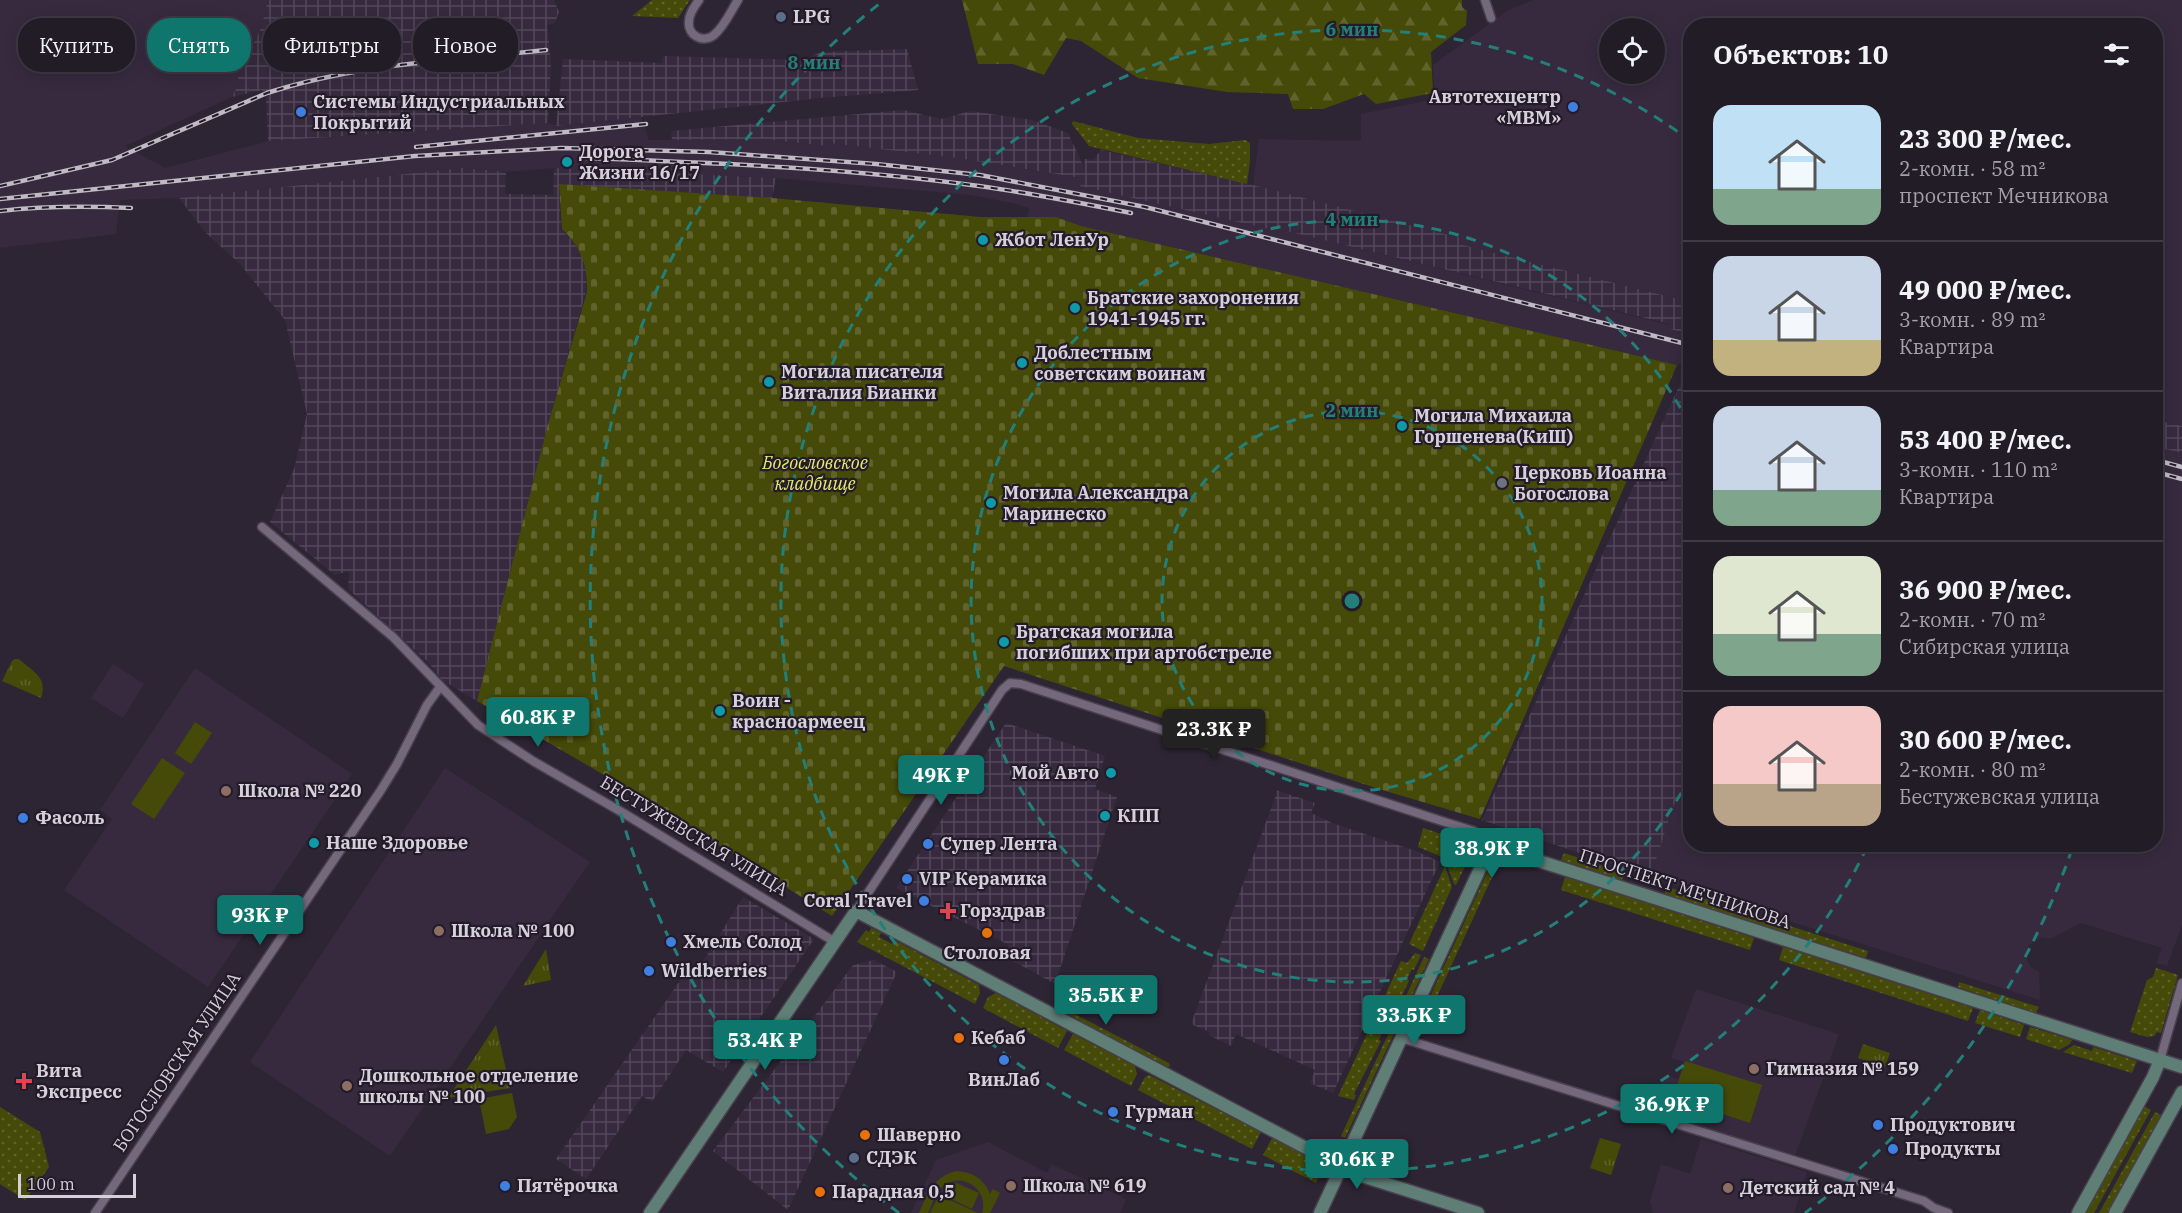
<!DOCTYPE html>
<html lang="ru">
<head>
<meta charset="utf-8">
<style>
	:root { --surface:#221c27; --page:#2e2933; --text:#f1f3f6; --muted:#a2a1a7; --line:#3f3a44; --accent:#0f766e }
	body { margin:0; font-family:"IBM Plex Serif",serif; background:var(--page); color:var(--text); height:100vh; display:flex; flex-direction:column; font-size:22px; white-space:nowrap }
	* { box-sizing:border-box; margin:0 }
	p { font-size:20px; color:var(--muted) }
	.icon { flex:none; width:33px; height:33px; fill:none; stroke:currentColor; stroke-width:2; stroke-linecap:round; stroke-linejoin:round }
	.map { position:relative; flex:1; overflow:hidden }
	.panel { position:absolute; left:1683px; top:18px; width:480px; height:834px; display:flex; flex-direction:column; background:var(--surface); border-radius:24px; box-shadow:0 3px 15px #0003,0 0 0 2px var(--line) }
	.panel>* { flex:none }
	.banner { position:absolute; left:18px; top:18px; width:570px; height:54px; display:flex; gap:12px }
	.controls { position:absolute; left:1599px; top:18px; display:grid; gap:12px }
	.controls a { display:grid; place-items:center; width:66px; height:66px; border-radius:50%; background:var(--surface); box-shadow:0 3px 15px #0003,0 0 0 2px var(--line); font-size:30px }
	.scale { position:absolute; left:18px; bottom:15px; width:118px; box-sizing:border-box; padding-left:6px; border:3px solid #d6d0da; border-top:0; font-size:16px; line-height:21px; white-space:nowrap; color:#d6d0da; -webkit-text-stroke:4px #241b2a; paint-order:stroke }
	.price { position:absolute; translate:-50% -51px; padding:0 14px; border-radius:6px; background:var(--accent); color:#fff; font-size:20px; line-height:39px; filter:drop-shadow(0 2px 3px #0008) }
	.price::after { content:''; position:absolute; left:50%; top:36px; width:18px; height:14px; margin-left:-9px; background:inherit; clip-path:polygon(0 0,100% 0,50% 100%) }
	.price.on { background:#222; color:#fff }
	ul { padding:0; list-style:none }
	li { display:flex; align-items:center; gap:18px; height:150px; padding:0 30px }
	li+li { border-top:2px solid var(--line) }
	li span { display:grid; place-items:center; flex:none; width:168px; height:120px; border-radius:18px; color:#555 }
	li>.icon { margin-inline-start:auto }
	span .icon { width:72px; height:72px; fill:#fffc; stroke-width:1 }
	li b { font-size:26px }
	h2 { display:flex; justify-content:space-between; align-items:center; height:72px; padding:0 30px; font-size:26px }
	.pill { padding:0 21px; border-radius:24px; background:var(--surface); box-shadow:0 3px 15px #0003,0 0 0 2px var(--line); font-size:21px; line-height:54px }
	.pill.on { background:var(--accent); color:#fff }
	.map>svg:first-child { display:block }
	.built { fill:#372a3f; fill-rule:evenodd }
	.industrial { fill:url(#industrial-grid) }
	.grass { fill:url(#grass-dots) }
	.forest { fill:url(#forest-firs) }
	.cemetery { fill:url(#cemetery-stones) }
	.park { fill:url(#park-tufts) }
	.garden { fill:#464a08 }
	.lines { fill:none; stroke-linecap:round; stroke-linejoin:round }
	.street-casing { stroke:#48404d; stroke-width:11 }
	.secondary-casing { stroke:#48404d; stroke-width:15 }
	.street { stroke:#74697c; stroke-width:8 }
	.secondary { stroke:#5e7e76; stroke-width:12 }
	.rail-casing { stroke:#c0bac5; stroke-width:4.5 }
	.rail { stroke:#241b2a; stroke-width:2; stroke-dasharray:7; stroke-linecap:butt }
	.ring { fill:none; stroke:#237f79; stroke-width:3; stroke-dasharray:10 8 }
	.service-dot { fill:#5c6f8a; stroke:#241b2a; stroke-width:2 }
	.shop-dot { fill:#3f7fe0; stroke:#241b2a; stroke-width:2 }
	.culture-dot { fill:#0f9aa8; stroke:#241b2a; stroke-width:2 }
	.worship-dot { fill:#6b7280; stroke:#241b2a; stroke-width:2 }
	.education-dot { fill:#8d6e63; stroke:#241b2a; stroke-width:2 }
	.health-dot { fill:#e0444e; stroke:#241b2a; stroke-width:2 }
	.food-dot { fill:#e8710a; stroke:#241b2a; stroke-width:2 }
	.labels { text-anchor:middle; stroke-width:4.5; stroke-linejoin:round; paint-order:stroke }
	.poi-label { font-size:18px; font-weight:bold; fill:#d6d0da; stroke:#241b2a; text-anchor:start }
	.park-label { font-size:18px; font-style:italic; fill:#e4ed6b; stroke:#241b2a }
	.street-label { font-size:18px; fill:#d6d0da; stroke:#241b2a }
	.centre { fill:#237f79; stroke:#241b2a; stroke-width:3 }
	.ring-label { font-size:18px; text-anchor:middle; font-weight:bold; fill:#237f79; stroke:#241b2a; stroke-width:4.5; stroke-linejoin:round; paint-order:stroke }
</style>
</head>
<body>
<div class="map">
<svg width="2182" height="1213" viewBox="0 0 2182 1213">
	<defs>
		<pattern id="industrial-grid" width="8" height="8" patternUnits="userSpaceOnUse" patternTransform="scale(1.5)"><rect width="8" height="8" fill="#372a3f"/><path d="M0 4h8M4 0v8" fill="none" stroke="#53485a"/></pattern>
		<pattern id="grass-dots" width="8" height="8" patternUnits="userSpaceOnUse" patternTransform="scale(1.5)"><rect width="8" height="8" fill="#464a08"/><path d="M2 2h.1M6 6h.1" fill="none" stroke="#60632b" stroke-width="1.8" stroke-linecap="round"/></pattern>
		<pattern id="forest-firs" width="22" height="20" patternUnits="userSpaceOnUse" patternTransform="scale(1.5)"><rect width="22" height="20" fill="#464a08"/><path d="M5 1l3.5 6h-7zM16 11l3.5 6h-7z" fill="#60632b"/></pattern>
		<pattern id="cemetery-stones" width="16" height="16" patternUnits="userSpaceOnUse" patternTransform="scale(1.5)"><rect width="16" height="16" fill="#464a08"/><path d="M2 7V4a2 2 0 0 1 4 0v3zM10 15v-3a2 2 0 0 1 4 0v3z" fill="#60632b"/></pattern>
		<pattern id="park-tufts" width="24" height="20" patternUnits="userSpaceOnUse" patternTransform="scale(1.5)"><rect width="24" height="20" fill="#464a08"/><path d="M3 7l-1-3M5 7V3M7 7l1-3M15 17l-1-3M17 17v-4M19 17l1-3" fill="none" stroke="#60632b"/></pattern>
	</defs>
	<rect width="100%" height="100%" fill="#2e2534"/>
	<path class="built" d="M0 0H268L261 28 238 76V84L232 97 125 146 165 168 268 141 548 123 557 126 641 117 649 140 763 139 827 146 828 143 957 158 1081 178V186L1269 229 1270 227 1670 325 1669 329 1690 334V364L1677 365 1081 226 1056 217 1027 218 1029 208 1017 204 971 195 776 178 554 168 506 172 462 168 179 198 120 200 116 234 0 248Z
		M1533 0H2182V426L2156 420V26H1690V302L1459 244 1460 239 1253 185 1259 139 1361 141V114L1435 99 1433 65 1507 11ZM1610 28H1654V74H1610Z
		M2156 447 2182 453V925L2167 966 2156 963 2162 948 2081 923 2050 939 2042 937 2036 940 2029 945 2026 953 2027 961 2032 968 2039 972 2040 1000 1656 879 1651 875 1674 805 1690 767V844H2156Z
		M113 664 144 684 123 718 91 698Z
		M195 668 352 774 208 987 64 890 112 819 100 810Z
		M445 768 590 862 547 924 539 926 541 934 390 1156 250 1062Z
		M1696 989 1839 1034 1795 1156 1651 1111 1664 1076 1678 1079 1684 1062 1671 1058Z
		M1701 1139 1807 1172 1794 1213H1653L1650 1201 1661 1164 1690 1174Z
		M988 1142 1047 1173 1051 1164 1126 1199 1120 1213H911L936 1160Z"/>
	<path class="industrial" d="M268 0H554L559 12 555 23 547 25 551 62 548 123 268 141 266 98 262 90 232 97 238 84V76L261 28Z
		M907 49 918 90 821 98 556 126 563 59 662 63 663 56 803 60 821 52Z
		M903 110 941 119 971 111 1032 120 1068 133 1083 165 1081 177 1085 159 1093 160 1101 150 1253 185 1460 238 1459 244 1690 302V334L1669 329 1670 324 1270 227 1269 229 1080 186 1081 178 957 158 828 143 827 146 763 139 672 140 671 131Z
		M462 168 506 172 505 194 553 195 554 168 776 178 772 198 559 184 561 229 571 239 582 255 587 275 586 292 548 424 477 701 442 680 428 662 348 589 349 571 335 575 270 522 294 469 307 414 285 320 240 264 205 232 179 198Z
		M1689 364H1690V767L1674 805 1651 875 1656 879 1482 820Z
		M2156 420 2182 426V453L2156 447Z
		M1006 723 1105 756 1095 789 1117 797 1055 984 1004 956 1009 945 896 888Z
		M1276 790 1315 803 1311 813 1332 823 1416 851 1440 862 1333 1093 1310 1083 1315 1070 1236 1034 1231 1046 1209 1035 1210 1032 1191 1024 1276 795Z
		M743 897 814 939 723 1072 686 1050 652 1102 642 1096 586 1179 556 1159 686 972 694 976Z
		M874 960 897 972 788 1210 713 1151 853 965Z"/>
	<path class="grass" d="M652 0H690L678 18 632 16Z
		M1073 121 1138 138 1209 144 1245 140 1250 143V161L1247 184 1089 146 1072 124Z
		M1423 828 1468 843 1473 850 1456 885 1454 884 1446 863 1447 859 1418 847Z
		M1564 853 1624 873 1622 880 1561 860Z
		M1445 866 1452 887 1423 951 1409 944Z
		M1488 871 1494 873 1417 1040 1411 1038Z
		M1565 877 1754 938 1750 950 1561 890Z
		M1665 886 1868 951 1866 958 1665 894Z
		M871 928 881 933 879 937 892 944 894 940 979 985 980 993 975 1004 857 942 866 930 869 932Z
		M1783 947 1973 1008 1968 1021 1779 960Z
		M1415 953 1421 955 1414 970 1412 969 1407 979 1409 981 1388 1025 1386 1024 1379 1040 1381 1041 1354 1094 1356 1095 1354 1100 1338 1096 1401 961 1407 963Z
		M1424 957 1429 959 1345 1138 1341 1136Z
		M2156 968 2178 975 2161 1033 2157 1032 2154 1036 2147 1037 2130 1032 2147 980 2153 977Z
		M1959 982 2039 1007 2036 1013 1958 987Z
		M996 993 1067 1031 1058 1048 983 1008 988 997Z
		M1980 1010 2024 1025 2020 1037 1975 1023Z
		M1071 1012 1169 1063 1170 1066 1168 1067 1070 1016Z
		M2030 1027 2072 1040 2070 1044 2059 1050 2026 1039Z
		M1073 1034 1135 1066 1137 1074 1131 1086 1064 1050Z
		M2074 1045 2092 1051 2093 1047 2137 1061 2132 1073 2063 1052Z
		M1149 1075 1261 1132 1252 1149 1138 1090 1145 1077Z
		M2142 1105 2151 1110 2094 1213H2082Z
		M0 1107 40 1132 49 1167 25 1200 0 1184Z
		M2155 1112 2163 1116 2109 1213H2099Z
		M1272 1138 1317 1162 1315 1167 1321 1171 1316 1183 1263 1155Z"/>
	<path class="forest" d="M962 0H1462V7L1467 11 1466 25 1431 52 1433 93 1376 104 1364 94 1323 109H1293L1288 94 1227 92 1138 78 1081 41 1066 38 1044 75 1013 64H978Z"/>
	<path class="cemetery" d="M559 184 772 198 980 217H1056L1081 226 1677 365 1480 819 1379 789 1004 666 832 916 642 797 477 701 548 424 587 292C588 266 581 247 562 229Z"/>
	<path class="park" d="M15 659H19C33 672 48 677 41 698L2 681 12 661Z
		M546 949 551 980 523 986Z
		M496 1025 510 1088 448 1098Z
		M1863 1044 1890 1053 1885 1067 1858 1058Z
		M1600 1138 1621 1144 1611 1175 1590 1168Z"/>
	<path class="garden" d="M195 722 212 733 191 764 175 753Z
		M162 758 185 773 154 819 131 804Z
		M1685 1061 1762 1085 1750 1123 1673 1098Z
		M512 1093 517 1117 509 1129 486 1134 479 1099Z
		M957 1171C973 1172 984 1179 990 1194L993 1189 1000 1193 990 1213H982C990 1189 960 1169 941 1188 935 1194 932 1205 928 1213H919C928 1193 934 1176 957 1171Z
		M954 1182 979 1193 972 1209 947 1197Z
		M939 1195 978 1213H930Z"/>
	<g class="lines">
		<g class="street-casing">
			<path id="street" d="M699 0C695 6 689 13 689 21 687 35 703 44 714 35 724 27 731 11 738 0
				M1485 0 1491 18
				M262 527 393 637 478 725 533 761 625 814 835 942
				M856 911 1002 690 1010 683 1021 684 1451 824 1474 831 1492 843
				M1401 1038 1924 1201 1934 1208 1948 1213
				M2160 1060 2182 983
				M95 1213 381 790 397 764 427 705 440 687"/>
		</g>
		<g class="secondary-casing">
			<path id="secondary" d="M650 1213 856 911 1342 1167 1362 1176 1478 1213
				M1320 1213 1492 843 1510 852 1564 869 2182 1067
				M2078 1213 2153 1077 2160 1060
				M2115 1213 2182 1092"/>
		</g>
		<use href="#street" class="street"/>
		<use href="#secondary" class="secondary"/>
		<g class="rail-casing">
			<path id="rail" d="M416 147 646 124
				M586 158C717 163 849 168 979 186 1030 193 1081 203 1131 213
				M0 186 112 160 267 93C356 64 453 60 546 50
				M0 199 415 156 561 148 709 152 876 164 980 175 1145 207 1690 345
				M0 211C44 206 87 206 131 208
				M2156 460 2182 467
				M2156 472 2182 479"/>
		</g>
		<use href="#rail" class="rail"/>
	</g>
	<g class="ring">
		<circle cx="1352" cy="601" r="190"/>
		<path d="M1690 777A381 381 0 1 1 1690 425"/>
		<path d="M1867 847A571 571 0 1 1 1688 139"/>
		<path d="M2072 849A761 761 0 0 1 1805 1213M899 1213A761 761 0 0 1 883 1"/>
	</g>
	<g class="service-dot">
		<circle cx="781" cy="17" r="6"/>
		<circle cx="854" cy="1158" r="6"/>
	</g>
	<g class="shop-dot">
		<circle cx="1573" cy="107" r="6"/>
		<circle cx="301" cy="112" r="6"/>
		<circle cx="23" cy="818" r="6"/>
		<circle cx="928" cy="844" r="6"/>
		<circle cx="907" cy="879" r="6"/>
		<circle cx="924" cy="901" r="6"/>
		<circle cx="671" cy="942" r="6"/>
		<circle cx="649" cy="971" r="6"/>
		<circle cx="1004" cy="1060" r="6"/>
		<circle cx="1113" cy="1112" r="6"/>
		<circle cx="1878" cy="1125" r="6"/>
		<circle cx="1893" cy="1149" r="6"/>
		<circle cx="505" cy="1186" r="6"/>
	</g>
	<g class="culture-dot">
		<circle cx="567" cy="162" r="6"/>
		<circle cx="983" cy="240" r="6"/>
		<circle cx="1075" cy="308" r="6"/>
		<circle cx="1022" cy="363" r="6"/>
		<circle cx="769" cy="382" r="6"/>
		<circle cx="1402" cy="426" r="6"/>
		<circle cx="991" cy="503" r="6"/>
		<circle cx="1004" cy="642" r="6"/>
		<circle cx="720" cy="711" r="6"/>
		<circle cx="1111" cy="773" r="6"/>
		<circle cx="1105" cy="816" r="6"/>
		<circle cx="314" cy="843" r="6"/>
	</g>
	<circle class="worship-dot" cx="1502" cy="483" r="6"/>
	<g class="education-dot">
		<circle cx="226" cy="791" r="6"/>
		<circle cx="439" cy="931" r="6"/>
		<circle cx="1754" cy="1069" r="6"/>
		<circle cx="347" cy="1086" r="6"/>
		<circle cx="1011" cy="1186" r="6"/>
		<circle cx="1728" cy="1188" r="6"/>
	</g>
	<g class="health-dot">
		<path d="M945 902h6v6h6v6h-6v6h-6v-6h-6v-6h6z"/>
		<path d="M21 1072h6v6h6v6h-6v6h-6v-6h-6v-6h6z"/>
	</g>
	<g class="food-dot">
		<circle cx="987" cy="933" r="6"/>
		<circle cx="959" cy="1038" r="6"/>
		<circle cx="865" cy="1135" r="6"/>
		<circle cx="820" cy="1192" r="6"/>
	</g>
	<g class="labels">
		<g class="poi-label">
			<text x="793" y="23">LPG</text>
			<text x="1561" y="103" text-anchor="end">Автотехцентр<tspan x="1561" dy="21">«МВМ»</tspan></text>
			<text x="313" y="108">Системы Индустриальных<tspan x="313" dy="21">Покрытий</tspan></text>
			<text x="579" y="158">Дорога<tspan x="579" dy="21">Жизни 16/17</tspan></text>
			<text x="995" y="246">Жбот ЛенУр</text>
			<text x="1087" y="304">Братские захоронения<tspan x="1087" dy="21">1941-1945 гг.</tspan></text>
			<text x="1034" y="359">Доблестным<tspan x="1034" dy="21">советским воинам</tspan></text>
			<text x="781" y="378">Могила писателя<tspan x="781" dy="21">Виталия Бианки</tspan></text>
			<text x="1414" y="422">Могила Михаила<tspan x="1414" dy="21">Горшенева(КиШ)</tspan></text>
			<text x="1514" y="479">Церковь Иоанна<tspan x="1514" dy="21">Богослова</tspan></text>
			<text x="1003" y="499">Могила Александра<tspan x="1003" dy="21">Маринеско</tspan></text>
			<text x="1016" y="638">Братская могила<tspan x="1016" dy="21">погибших при артобстреле</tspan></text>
			<text x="732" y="707">Воин -<tspan x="732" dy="21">красноармеец</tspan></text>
			<text x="1099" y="779" text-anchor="end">Мой Авто</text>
			<text x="238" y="797">Школа № 220</text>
			<text x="1117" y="822">КПП</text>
			<text x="35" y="824">Фасоль</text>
			<text x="326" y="849">Наше Здоровье</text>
			<text x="940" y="850">Супер Лента</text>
			<text x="919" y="885">VIP Керамика</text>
			<text x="912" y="907" text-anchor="end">Coral Travel</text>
			<text x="960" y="917">Горздрав</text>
			<text x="451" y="937">Школа № 100</text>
			<text x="683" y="948">Хмель Солод</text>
			<text x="987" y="959" text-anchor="middle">Столовая</text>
			<text x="661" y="977">Wildberries</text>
			<text x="971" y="1044">Кебаб</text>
			<text x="1766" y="1075">Гимназия № 159</text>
			<text x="36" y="1077">Вита<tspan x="36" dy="21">Экспресс</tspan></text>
			<text x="359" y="1082">Дошкольное отделение<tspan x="359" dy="21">школы № 100</tspan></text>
			<text x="1004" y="1086" text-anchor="middle">ВинЛаб</text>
			<text x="1125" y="1118">Гурман</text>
			<text x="1890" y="1131">Продуктович</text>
			<text x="877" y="1141">Шаверно</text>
			<text x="1905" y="1155">Продукты</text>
			<text x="866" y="1164">СДЭК</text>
			<text x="517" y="1192">Пятёрочка</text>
			<text x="1023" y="1192">Школа № 619</text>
			<text x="1740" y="1194">Детский сад № 4</text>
			<text x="832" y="1198">Парадная 0,5</text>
		</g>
		<g class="park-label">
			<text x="815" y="469">Богословское<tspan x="815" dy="21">кладбище</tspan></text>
		</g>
		<g class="street-label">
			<text transform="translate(694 836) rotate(31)" y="6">БЕСТУЖЕВСКАЯ УЛИЦА</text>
			<text transform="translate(1685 889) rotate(18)" y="6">ПРОСПЕКТ МЕЧНИКОВА</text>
			<text transform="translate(177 1062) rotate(-56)" y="6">БОГОСЛОВСКАЯ УЛИЦА</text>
		</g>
	</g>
	<circle cx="1352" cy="601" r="9" class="centre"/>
	<g class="ring-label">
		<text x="1352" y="36">6 мин</text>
		<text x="814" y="69">8 мин</text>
		<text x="1352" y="226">4 мин</text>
		<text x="1352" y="417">2 мин</text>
	</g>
</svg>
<div class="controls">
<a><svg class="icon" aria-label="locate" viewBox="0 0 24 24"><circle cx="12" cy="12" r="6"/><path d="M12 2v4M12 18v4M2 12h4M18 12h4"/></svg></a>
</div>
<div class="scale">100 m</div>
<b class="price" style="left:538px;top:748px">60.8K ₽</b>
<b class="price on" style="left:1214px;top:760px">23.3K ₽</b>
<b class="price" style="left:941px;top:806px">49K ₽</b>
<b class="price" style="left:1492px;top:879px">38.9K ₽</b>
<b class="price" style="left:260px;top:946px">93K ₽</b>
<b class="price" style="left:1106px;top:1026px">35.5K ₽</b>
<b class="price" style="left:1414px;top:1046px">33.5K ₽</b>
<b class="price" style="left:765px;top:1071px">53.4K ₽</b>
<b class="price" style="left:1672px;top:1135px">36.9K ₽</b>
<b class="price" style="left:1357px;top:1190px">30.6K ₽</b>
<div class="banner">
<a class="pill">Купить</a>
<a class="pill on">Снять</a>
<a class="pill">Фильтры</a>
<a class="pill">Новое</a>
</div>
<section class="panel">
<h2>Объектов: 10<svg class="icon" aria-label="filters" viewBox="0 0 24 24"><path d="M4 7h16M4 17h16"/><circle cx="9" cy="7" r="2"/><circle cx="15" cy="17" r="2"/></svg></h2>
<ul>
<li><span style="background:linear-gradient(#bfe0f5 70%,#7fa58c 0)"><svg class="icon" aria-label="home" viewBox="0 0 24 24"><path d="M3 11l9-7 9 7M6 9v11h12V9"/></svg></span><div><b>23 300 ₽/мес.</b><p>2-комн. · 58 m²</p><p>проспект Мечникова</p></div></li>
<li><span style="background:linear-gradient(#c9d6e8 70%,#c2b280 0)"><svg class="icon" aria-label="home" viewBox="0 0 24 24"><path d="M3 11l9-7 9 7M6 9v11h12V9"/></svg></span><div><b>49 000 ₽/мес.</b><p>3-комн. · 89 m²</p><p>Квартира</p></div></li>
<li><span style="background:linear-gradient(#c9d6e8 70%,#7fa58c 0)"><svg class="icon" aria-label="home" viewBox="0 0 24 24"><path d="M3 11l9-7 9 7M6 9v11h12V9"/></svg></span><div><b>53 400 ₽/мес.</b><p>3-комн. · 110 m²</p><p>Квартира</p></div></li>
<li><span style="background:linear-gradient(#dfe7d0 65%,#7fa58c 0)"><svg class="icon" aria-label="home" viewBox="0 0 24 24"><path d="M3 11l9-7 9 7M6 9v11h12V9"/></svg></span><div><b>36 900 ₽/мес.</b><p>2-комн. · 70 m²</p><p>Сибирская улица</p></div></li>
<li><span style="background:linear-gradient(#f6c9c9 65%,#b9a48a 0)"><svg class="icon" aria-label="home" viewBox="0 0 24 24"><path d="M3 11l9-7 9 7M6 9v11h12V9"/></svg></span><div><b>30 600 ₽/мес.</b><p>2-комн. · 80 m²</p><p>Бестужевская улица</p></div></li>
</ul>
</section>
</div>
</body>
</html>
